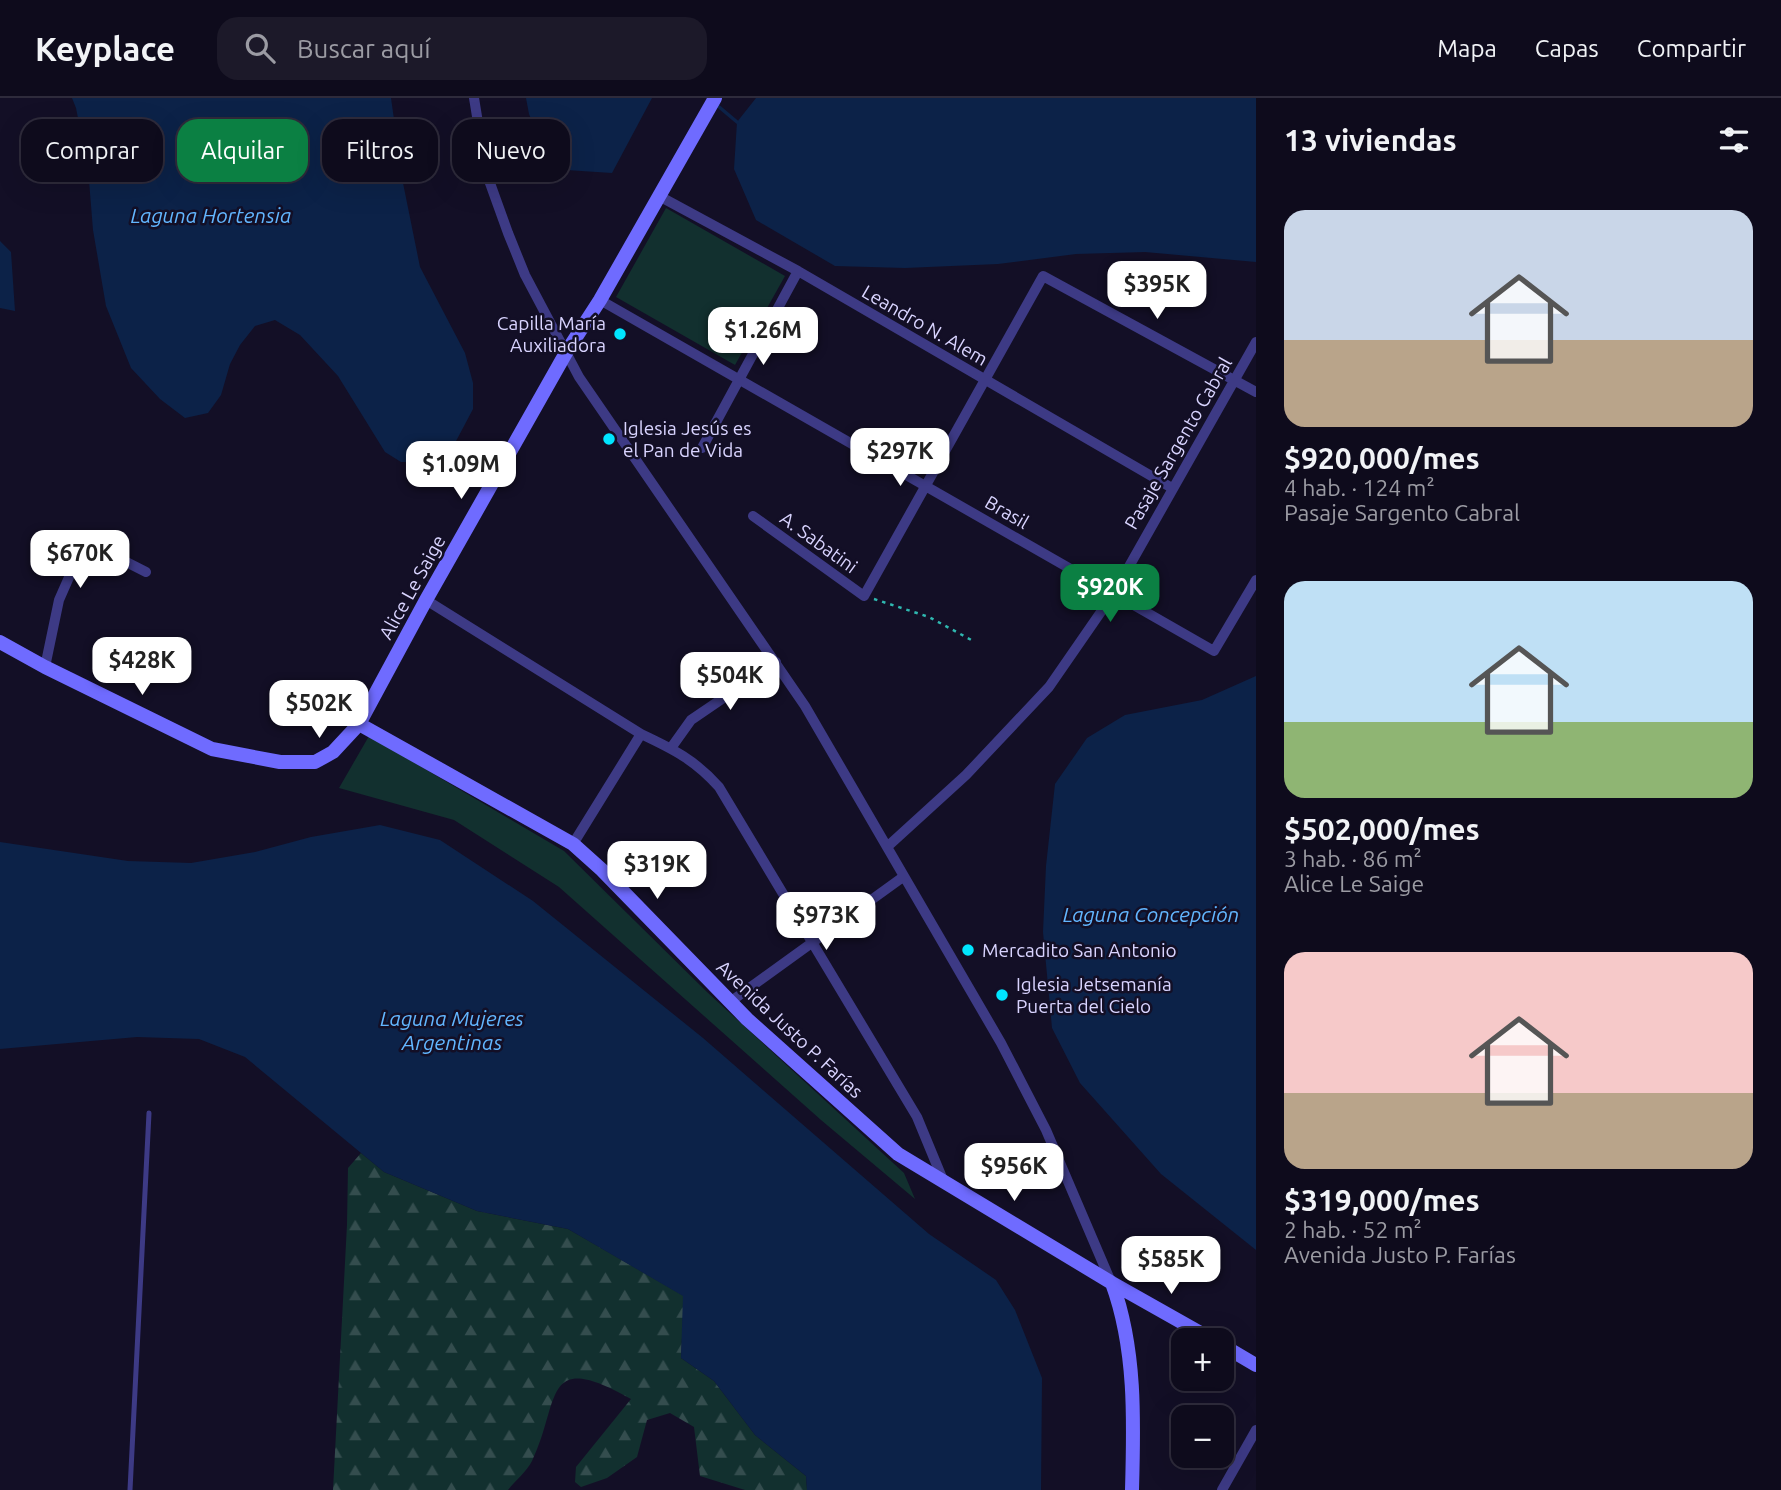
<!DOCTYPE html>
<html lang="es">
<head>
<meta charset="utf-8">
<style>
	:root { --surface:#0e0b1c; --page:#1c1929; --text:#f1f3f6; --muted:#9b9ba3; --line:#2e2b3b; --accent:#0b8043 }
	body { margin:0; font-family:Ubuntu,sans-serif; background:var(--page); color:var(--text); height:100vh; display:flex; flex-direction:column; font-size:26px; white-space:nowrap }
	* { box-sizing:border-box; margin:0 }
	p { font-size:23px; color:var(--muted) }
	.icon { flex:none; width:38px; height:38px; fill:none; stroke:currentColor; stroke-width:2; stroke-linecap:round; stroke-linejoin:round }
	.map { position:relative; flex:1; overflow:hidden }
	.panel { display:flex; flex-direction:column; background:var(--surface); width:525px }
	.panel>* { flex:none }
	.top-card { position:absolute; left:21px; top:21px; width:665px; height:63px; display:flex; gap:14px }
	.buttons { position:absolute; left:1171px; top:1230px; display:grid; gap:14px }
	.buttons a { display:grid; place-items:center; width:63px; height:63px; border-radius:14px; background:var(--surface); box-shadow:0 7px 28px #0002,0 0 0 2px var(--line); font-size:35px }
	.price { position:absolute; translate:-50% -60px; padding:0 16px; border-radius:14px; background:#fff; color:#222; font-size:23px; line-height:46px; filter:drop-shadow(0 2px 4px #0008) }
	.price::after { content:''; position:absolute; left:50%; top:42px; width:21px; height:16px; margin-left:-10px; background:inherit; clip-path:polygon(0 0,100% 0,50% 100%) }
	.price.selected { background:var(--accent); color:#fff }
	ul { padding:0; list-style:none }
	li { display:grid; align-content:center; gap:14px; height:371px; padding:0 28px }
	li span { display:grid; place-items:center; height:217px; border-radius:21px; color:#555 }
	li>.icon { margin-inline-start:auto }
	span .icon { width:126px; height:126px; fill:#fffc; stroke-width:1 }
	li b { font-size:30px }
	h2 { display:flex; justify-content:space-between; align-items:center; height:84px; padding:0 28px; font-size:30px }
	.chip { padding:0 24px; border-radius:21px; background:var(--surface); box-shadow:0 7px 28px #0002,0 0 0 2px var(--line); font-size:24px; line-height:63px }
	.chip.selected { background:var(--accent); color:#fff }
	header { display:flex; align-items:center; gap:42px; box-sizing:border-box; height:98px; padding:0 35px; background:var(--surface); border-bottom:2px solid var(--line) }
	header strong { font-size:33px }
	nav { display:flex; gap:38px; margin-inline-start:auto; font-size:24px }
	.search { width:490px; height:63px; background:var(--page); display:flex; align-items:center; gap:18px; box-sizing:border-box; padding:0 24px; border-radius:21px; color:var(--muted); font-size:26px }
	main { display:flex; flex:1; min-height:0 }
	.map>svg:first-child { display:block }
	.forest { fill:url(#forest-firs) }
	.green { fill:#12302f }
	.water { fill:#0c2248 }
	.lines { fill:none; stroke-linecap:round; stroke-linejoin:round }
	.stream { stroke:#0c2248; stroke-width:3.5 }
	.path { stroke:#2fb8b0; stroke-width:2.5; stroke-dasharray:3.5 5; stroke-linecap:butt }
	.lane { stroke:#3d3a85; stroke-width:5 }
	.street { stroke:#3d3a85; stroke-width:10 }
	.secondary { stroke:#6f6bff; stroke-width:14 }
	.poi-dot { fill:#00e5ff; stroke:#130f26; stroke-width:2.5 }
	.labels { text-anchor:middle; stroke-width:5; stroke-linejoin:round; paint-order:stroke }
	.poi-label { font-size:19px; fill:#d9d4ff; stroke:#130f26; text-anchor:start }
	.street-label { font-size:19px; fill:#d9d4ff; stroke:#130f26 }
	.water-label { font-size:21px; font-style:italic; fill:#62b6ff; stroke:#130f26 }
</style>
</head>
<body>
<header>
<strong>Keyplace</strong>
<div class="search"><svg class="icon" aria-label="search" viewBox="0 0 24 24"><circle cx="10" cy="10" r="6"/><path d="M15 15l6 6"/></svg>Buscar aquí</div>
<nav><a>Mapa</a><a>Capas</a><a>Compartir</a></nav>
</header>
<main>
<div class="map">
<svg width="1256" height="1392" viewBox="0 0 1256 1392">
	<defs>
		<pattern id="forest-firs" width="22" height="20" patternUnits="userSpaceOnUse" patternTransform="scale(1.75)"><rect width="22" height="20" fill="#12302f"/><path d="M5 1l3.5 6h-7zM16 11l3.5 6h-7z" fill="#344d4e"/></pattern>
	</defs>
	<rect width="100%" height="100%" fill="#130f26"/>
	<path class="forest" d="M361 1055 384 1074 477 1113 568 1131 684 1198 681 1260 714 1283 755 1337 806 1378 807 1392H745L700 1378 694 1329 670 1315 647 1322 637 1359 607 1380 581 1389 575 1384 576 1369 631 1301C541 1250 561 1303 532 1363 527 1373 515 1383 508 1392H333L347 1127 348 1070Z"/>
	<path class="green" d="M666 110 785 178 735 267 616 199Z
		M369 638 564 753 707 894 904 1075 915 1101 821 1022 559 789 454 722 339 690Z"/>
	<path class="water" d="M72 0H391L403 85 420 169 465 255 473 285V311L455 345 424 364H401L385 354 338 278 300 237 275 222 255 228 240 247 230 266 221 297 208 315 185 320 160 301 131 270 106 208 93 132 88 70 76 10Z
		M526 0H652L612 75 551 71 529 16Z
		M756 0H1256V164L1145 154 1076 156 998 166 905 170 835 168 756 122 734 71 737 24Z
		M0 143 11 154 15 213 0 210Z
		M1256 578V1152L1161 1076 1080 985 1052 930 1043 834 1046 768 1055 686 1087 640 1125 617 1202 602Z
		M380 727 440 742 533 803 703 940 929 1136 996 1182 1015 1212 1042 1280 1041 1392H807L806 1378 755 1337 714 1283 681 1260 683 1198 568 1131 477 1113 384 1074 245 959 199 941 137 939 0 951V744L128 763 191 765 255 754 311 739Z"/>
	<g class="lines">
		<path class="stream" d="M718 8 737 24"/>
		<path class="path" d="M874 501 929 519 975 544"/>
		<path class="lane" d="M130 1392 149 1015"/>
		<path class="street" d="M474 0 486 74 508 135 525 177 579 279 805 608 1001 945 1046 1032 1111 1184
			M659 98 798 173 1172 390
			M600 202 1214 553 1256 482
			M702 350 798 173
			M753 418 864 498 1043 178 1256 294
			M426 502 641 636C673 651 695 662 719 689L917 1019 943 1082
			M45 569 59 502 85 443 146 474
			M671 650 691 622 776 564
			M573 746 641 636
			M887 749 966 677 1049 589 1114 495 1256 244
			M730 904 903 779
			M1222 1392 1256 1332"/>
		<path class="secondary" d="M0 544 45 569 212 651 280 664H315L333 654 359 626 426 502 567 253 600 202 715 0
			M359 626 573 746 602 772 747 921 898 1056 1112 1185 1213 1242
			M1112 1185C1136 1250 1134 1323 1132 1392
			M1222 1247 1256 1267"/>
	</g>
	<g class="poi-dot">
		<circle cx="620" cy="236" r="7"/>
		<circle cx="609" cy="341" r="7"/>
		<circle cx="968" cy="852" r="7"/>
		<circle cx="1002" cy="897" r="7"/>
	</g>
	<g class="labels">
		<g class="poi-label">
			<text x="606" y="232" text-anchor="end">Capilla María<tspan x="606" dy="22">Auxiliadora</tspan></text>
			<text x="623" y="337">Iglesia Jesús es<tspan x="623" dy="22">el Pan de Vida</tspan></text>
			<text x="982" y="859">Mercadito San Antonio</text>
			<text x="1016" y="893">Iglesia Jetsemanía<tspan x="1016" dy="22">Puerta del Cielo</tspan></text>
		</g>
		<g class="street-label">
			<text transform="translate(925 227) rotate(30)" y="7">Leandro N. Alem</text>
			<text transform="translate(1178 345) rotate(-60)" y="7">Pasaje Sargento Cabral</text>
			<text transform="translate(1007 414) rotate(30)" y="7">Brasil</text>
			<text transform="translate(819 444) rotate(36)" y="7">A. Sabatini</text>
			<text transform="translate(412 489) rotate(-61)" y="7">Alice Le Saige</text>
			<text transform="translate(790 931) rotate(43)" y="7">Avenida Justo P. Farías</text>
		</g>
		<g class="water-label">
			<text x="211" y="125">Laguna Hortensia</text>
			<text x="1151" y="824">Laguna Concepción</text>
			<text x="452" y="928">Laguna Mujeres<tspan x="452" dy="24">Argentinas</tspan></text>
		</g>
	</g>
</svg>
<div class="buttons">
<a>+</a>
<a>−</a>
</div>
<b class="price" style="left:1157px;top:223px">$395K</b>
<b class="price" style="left:763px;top:269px">$1.26M</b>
<b class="price" style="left:900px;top:390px">$297K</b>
<b class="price" style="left:461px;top:403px">$1.09M</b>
<b class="price" style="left:80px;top:492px">$670K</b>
<b class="price selected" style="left:1110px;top:526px">$920K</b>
<b class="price" style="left:142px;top:599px">$428K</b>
<b class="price" style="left:730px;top:614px">$504K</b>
<b class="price" style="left:319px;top:642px">$502K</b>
<b class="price" style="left:657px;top:803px">$319K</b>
<b class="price" style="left:826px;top:854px">$973K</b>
<b class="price" style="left:1014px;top:1105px">$956K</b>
<b class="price" style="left:1171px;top:1198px">$585K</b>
<div class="top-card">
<a class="chip">Comprar</a>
<a class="chip selected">Alquilar</a>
<a class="chip">Filtros</a>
<a class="chip">Nuevo</a>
</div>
</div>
<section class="panel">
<h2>13 viviendas<svg class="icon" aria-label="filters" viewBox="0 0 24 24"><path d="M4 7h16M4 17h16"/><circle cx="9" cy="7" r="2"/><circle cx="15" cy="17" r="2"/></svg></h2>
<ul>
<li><span style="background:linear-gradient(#c9d6e8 60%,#b9a48a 0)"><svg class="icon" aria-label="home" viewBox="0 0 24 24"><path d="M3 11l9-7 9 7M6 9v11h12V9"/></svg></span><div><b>$920,000/mes</b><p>4 hab. · 124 m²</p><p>Pasaje Sargento Cabral</p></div></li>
<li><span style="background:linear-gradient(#bfe0f5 65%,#8fb573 0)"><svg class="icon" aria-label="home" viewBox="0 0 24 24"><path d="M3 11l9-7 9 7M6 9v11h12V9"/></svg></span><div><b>$502,000/mes</b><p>3 hab. · 86 m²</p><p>Alice Le Saige</p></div></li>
<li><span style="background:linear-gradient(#f6c9c9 65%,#b9a48a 0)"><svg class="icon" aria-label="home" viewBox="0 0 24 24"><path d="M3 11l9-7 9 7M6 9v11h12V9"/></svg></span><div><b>$319,000/mes</b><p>2 hab. · 52 m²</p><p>Avenida Justo P. Farías</p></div></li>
</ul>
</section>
</main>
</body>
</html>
